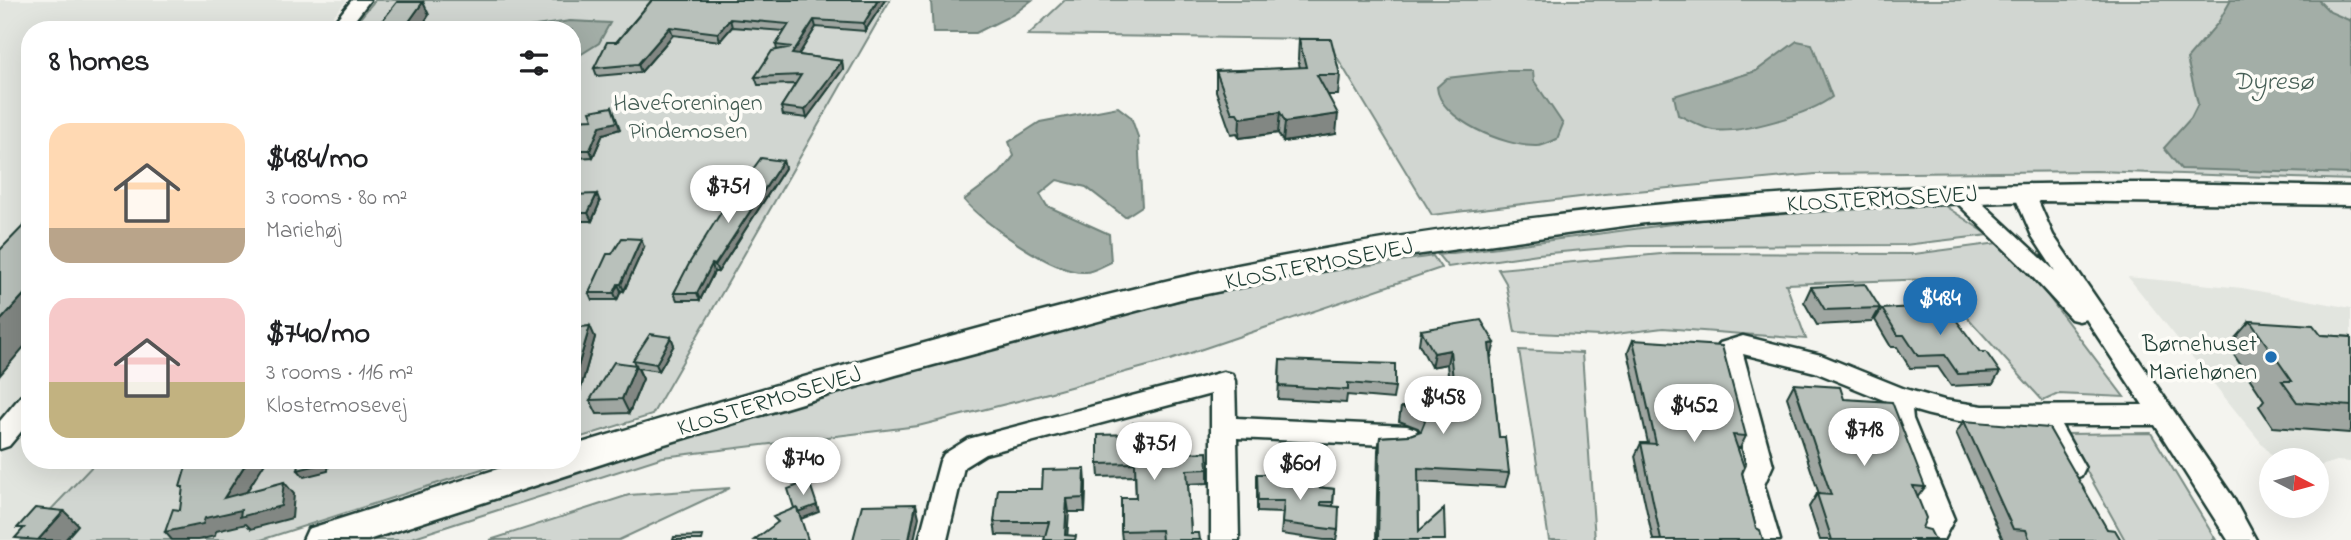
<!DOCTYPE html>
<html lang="en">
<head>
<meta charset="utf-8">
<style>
	:root { --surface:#fff; --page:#f6f6f6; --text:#202124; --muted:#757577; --accent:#1f6fb2 }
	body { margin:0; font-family:"Indie Flower",sans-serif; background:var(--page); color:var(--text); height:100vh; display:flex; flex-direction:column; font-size:26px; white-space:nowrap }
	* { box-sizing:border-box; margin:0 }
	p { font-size:23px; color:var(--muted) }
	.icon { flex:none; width:38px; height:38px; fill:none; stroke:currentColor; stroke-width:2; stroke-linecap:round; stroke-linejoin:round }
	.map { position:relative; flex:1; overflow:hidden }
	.panel { position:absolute; left:21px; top:21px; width:560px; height:448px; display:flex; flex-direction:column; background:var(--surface); border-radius:28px; box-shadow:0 7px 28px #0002 }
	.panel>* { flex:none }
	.needle { width:46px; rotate:96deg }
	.buttons { position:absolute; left:2259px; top:448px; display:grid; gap:14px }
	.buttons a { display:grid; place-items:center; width:70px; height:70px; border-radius:50%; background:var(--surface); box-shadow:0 7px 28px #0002; font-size:35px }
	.price { position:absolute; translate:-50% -60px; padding:0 16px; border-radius:24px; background:#fff; color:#222; font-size:23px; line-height:46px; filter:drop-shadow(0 2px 4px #0008) }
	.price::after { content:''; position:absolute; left:50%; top:42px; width:21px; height:16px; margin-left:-10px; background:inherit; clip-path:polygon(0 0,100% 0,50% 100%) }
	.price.active { background:var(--accent); color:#fff }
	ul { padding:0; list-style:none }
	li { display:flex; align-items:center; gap:21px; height:175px; padding:0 28px }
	li span { display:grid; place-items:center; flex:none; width:196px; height:140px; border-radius:21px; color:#555 }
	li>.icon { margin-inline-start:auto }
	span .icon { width:84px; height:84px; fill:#fffc; stroke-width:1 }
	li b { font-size:30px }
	h2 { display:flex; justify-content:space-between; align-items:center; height:84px; padding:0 28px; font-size:30px }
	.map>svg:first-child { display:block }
	.built { fill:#e2e5df }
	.green { fill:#d1d6d1; stroke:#788a82; stroke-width:2 }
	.water { fill:#a3aea7; stroke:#6e8179; stroke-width:2 }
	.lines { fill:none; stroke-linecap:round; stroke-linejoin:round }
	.minor-casing { stroke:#1f3d34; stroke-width:5 }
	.major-casing { stroke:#1f3d34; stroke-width:5 }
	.minor { fill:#fdfcf7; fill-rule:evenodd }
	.major { fill:#fdfcf7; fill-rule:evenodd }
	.wall { fill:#9fa6a1; stroke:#1f3d34; stroke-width:2 }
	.shaded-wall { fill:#828783; stroke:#1f3d34; stroke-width:2 }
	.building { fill:#b9c1bb; stroke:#1f3d34; stroke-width:2 }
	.poi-dot { fill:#1f6fb2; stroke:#fdfcf7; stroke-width:2.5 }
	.labels { text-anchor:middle; stroke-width:7; stroke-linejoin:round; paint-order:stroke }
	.park-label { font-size:24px; fill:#435c53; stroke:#fdfcf7 }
	.street-label { font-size:24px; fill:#1f3d34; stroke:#fdfcf7 }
	.poi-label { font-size:24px; fill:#1f3d34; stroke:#fdfcf7; text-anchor:end }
	.water-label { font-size:26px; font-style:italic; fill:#475f56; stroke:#fdfcf7 }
</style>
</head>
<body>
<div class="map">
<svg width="2351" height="540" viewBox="0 0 2351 540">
	<rect width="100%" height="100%" fill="#f4f4ef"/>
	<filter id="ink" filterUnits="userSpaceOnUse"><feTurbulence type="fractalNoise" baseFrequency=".0143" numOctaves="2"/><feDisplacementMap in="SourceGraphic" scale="14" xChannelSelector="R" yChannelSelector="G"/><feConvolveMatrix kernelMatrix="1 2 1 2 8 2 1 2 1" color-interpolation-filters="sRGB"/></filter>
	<g filter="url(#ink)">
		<path class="built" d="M0 0H347L321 30H30V460H98L22 540H0Z
			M2128 277 2242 288 2351 308V462L2336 461 2317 467V460H2275Z"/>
		<path class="green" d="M375 0H890L652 415 572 440V30H350Z
			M1065 0H2351V180L2096 171 1816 174 1605 194 1432 215 1326 39 1028 35Z
			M1942 204 1989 235 1905 245 1630 246 1538 254 1448 267 1438 255 1709 219Z
			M1998 243 2038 283 2124 397 2058 394 2043 401 1933 279 1786 284 1806 339 1663 328 1600 336 1515 332 1506 283 1498 269 1672 253 1914 254Z
			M1433 256 1441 268 1170 360 1022 400 918 426 663 457 405 540H374C679 439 986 335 1302 276 1345 268 1389 263 1433 256Z
			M1519 350 1582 353 1595 540H1549Z
			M2151 433 2216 540H2125L2066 434Z
			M98 460H510L261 540H22Z
			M730 488 619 540H490L629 495Z"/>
		<path class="water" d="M931 0H1032L1014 14 976 33H933Z
			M2231 0H2318L2330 12 2351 21V174L2181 169 2164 148 2191 118 2198 104 2187 59 2218 23Z
			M570 21 610 23 599 43 572 60V30H508Z
			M1797 41 1812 44 1832 97C1810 114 1741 134 1713 130 1702 128 1688 119 1678 115L1674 96 1756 71Z
			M1507 71H1533L1534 81 1563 124 1557 139C1551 142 1543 146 1537 146 1506 147 1439 120 1437 87L1447 78Z
			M1118 107 1131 117 1138 137 1142 206 1125 217 1086 187 1057 180 1040 194 1047 206 1109 234 1111 262C1104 265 1093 272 1085 272 1054 274 983 223 964 200L1000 173 1014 156 1009 142 1040 122Z"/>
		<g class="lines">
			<g class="minor-casing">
				<path id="minor" d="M352 0H370L347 30H328Z
					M2024 185 2032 187 2053 235 2232 496 2256 540H2228L2155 425H2061L2085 468 2081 476 2072 479 2063 476 2035 426C1992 426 1954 423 1912 410L1913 419 1954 519 1943 540H1915L1926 519 1887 419 1886 401 1815 372 1743 354 1773 465 1764 485 1780 540H1752L1738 485 1747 465 1717 349 1720 343 1743 336 1821 355 1905 389 1944 400 1983 406 2143 405 2086 319 2079 321 2071 319 2028 272 1948 194 1951 189H1967L2055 271 2032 236 2013 192 2016 187Z
					M1223 372 1232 374 1235 381 1236 418 1407 426 1416 429 1420 436 1416 443 1407 446 1237 438 1239 540H1211V394L985 454 964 467 947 540H919L940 461 944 454 968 439Z
					M30 393V421L9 446 0 449V421L21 396Z"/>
			</g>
			<g class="major-casing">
				<path id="major" d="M2163 183 2351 187V205L2039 201 1851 207 1645 223 1371 261 1181 299 896 375 648 449 368 540H303L308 529 526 460H572V446C712 403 853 362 995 324 1084 301 1173 277 1264 260 1561 203 1861 182 2163 183Z"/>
			</g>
			<use href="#minor" class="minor"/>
			<use href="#major" class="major"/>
		</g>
		<path class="wall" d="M652 0H885L865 31 816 27 798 55 842 61 843 69 807 118 783 115 781 107 796 84 758 85 755 77 777 50 776 45 785 31 732 27 720 41 673 35 641 72 597 76 594 68Z
			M1299 39 1340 75 1338 95H1328L1336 134 1283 142 1278 133 1239 138 1237 133 1231 134 1216 91V71L1300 68 1298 59Z
			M572 120 620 129 603 134 593 157 576 158 572 166Z
			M783 161 785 168 718 272H714L700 300H677L674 293 742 184Z
			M572 195 600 202 592 221H572Z
			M644 247 624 291H621L617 300H592L589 293 612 254Z
			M1811 287 1880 308 1872 322 1817 325 1804 302Z
			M1882 309 1980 352 2000 372 1993 384 1951 386 1938 367 1910 368 1897 347H1891L1875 320Z
			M2250 321 2321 335 2351 337V430L2349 433 2273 427 2259 406 2264 400 2228 346Z
			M572 328 595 337 578 399H572Z
			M1421 330 1491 357H1490L1499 437 1509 473 1505 487 1418 482 1419 531 1445 540H1376L1378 450 1380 437 1410 435 1420 431 1418 428 1399 421 1401 407 1451 410 1447 364 1431 367 1419 344Z
			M671 337 674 345 659 371 638 368 643 379 629 413 597 414 590 400 635 365 633 360Z
			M1633 340 1746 436 1740 448H1738L1742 473 1756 528 1763 540H1653L1635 456 1641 443H1648L1628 352Z
			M1280 360 1395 387 1393 399 1347 395 1346 403 1278 399Z
			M1794 384 1844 399 1925 487 1917 498 1922 528 1935 540H1820L1809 507 1817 494H1819L1787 397Z
			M1964 421 2107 529 2121 540H2003L1956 433Z
			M1158 433 1163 454 1208 469V483L1188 484 1191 533 1200 540H1122L1121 531 1136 498 1135 476 1099 477 1098 464Z
			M1257 474 1280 483 1334 489 1333 506 1338 530 1336 540H1324L1281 534 1283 513 1257 512Z
			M1086 483 1085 512H1069L1046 536 996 535 994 522 1042 489Z"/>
		<path class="shaded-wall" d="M878 0H885L865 31 864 23Z
			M423 2 429 15 419 30H403Z
			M730 19 732 27 720 41 718 33Z
			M814 20 816 27 794 62 792 54Z
			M670 27 673 35 641 72 638 64Z
			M842 61 843 69 807 118 805 110Z
			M612 107 620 129 603 134 593 157 590 150 600 126Z
			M1280 112 1278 133 1239 138 1240 118Z
			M1338 114 1336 134 1283 142 1285 122Z
			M573 150 576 158 572 166V152Z
			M783 161 785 168 718 272 715 265Z
			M597 194 600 202 592 221 588 213Z
			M641 239 644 247 624 291 621 284Z
			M712 264 714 272 700 300 697 293Z
			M618 284 621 291 617 300 614 293Z
			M30 288V340L0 375V321Z
			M590 326 595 337 578 399 572 387Z
			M671 337 674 345 659 371 656 364Z
			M1495 343 1491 357 1485 358 1489 344Z
			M1450 350 1447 364 1431 367 1434 353Z
			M636 365 643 379 629 413 622 399Z
			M248 460H265L266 461 235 510 224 498Z
			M323 460H329L328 471 304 477 298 470Z
			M1085 469 1086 483 1085 512 1084 498Z
			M284 482 294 494 292 518 251 529 246 524 216 531 215 536 198 540H172L165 532 205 518Z
			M1067 499 1069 512 1067 540 1065 535Z
			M916 504 919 517 914 540H909Z
			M817 505 819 512 801 519 797 507Z
			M64 511 78 525 65 540H38Z"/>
		<path class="building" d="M652 0H878L864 23 814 20 792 54 842 61 805 110 781 107 801 75 755 77 772 51 792 47 776 45 789 24 730 19 718 33 670 27 638 64 594 68 607 42H617Z
			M397 2H423L403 30H375Z
			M1299 39H1331L1340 75H1317L1338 114 1285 122 1280 112 1240 118 1237 113H1232L1216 71 1306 67Z
			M612 107 617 122 600 126 590 150H573L572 152V120L593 119 590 111Z
			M761 158 783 161 715 265 712 264 697 293H674L690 262 740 182 742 184Z
			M597 194 588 213H572V195Z
			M30 219V288L0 321V250Z
			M622 238 641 239 621 284H618L614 293H589L607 254H612Z
			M1865 284 1880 308 1825 310 1811 287Z
			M1945 305 1980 352H1986L2000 372 1958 374 1945 355 1918 356 1904 335H1898L1882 309Z
			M1481 320 1495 343 1489 344 1499 437H1505L1509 473 1418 468 1419 531 1444 509 1445 540H1378L1380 437 1410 435 1421 431 1425 421 1421 414 1401 407 1456 410 1450 350 1434 353 1421 330Z
			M2250 321 2313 325 2321 335 2351 337V406L2297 402 2282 381H2292Z
			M590 326 572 387V328Z
			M650 334 671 337 656 364 633 360Z
			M1633 340 1722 346 1746 436 1733 435 1744 467 1742 473 1756 528 1760 530 1763 540H1661L1641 443 1656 444Z
			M1280 360 1395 364V387L1348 383V390L1279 386Z
			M614 362 636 365 622 399 590 400Z
			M1794 384 1840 387 1844 399 1892 402 1925 487 1913 486 1926 518 1922 528 1930 530 1935 540H1832L1817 494 1831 495Z
			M1964 421 2049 428 2107 529 2115 530 2121 540H2030L2026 530 2013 529Z
			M1133 423H1157L1158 433H1162L1163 454 1207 452 1208 469 1187 470 1191 533H1199L1200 540H1162L1161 530 1121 531V498H1136L1135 463 1098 464V435L1134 434Z
			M192 460H248L224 498 284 482 281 506 240 517 241 510 205 518 203 524 165 532 173 509 180 510 183 487H180L185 470Z
			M300 460H323L322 464 298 470Z
			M1085 469 1084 498 1067 499 1065 535 1076 536 1075 540H1044L1049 522H994L998 489H1042L1043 470Z
			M1257 474H1279L1280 483 1334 489 1333 502H1321V505L1339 507 1338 530 1282 523 1284 501H1258Z
			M809 481 817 505 798 512 797 507 794 508 788 489Z
			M916 504 909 540H853L862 505Z
			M797 507 808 540H754L778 522 773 517Z
			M35 508 64 511 38 540 15 538 24 528H17Z
			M703 536 702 540H673L674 537Z"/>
	</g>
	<circle class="poi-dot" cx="2271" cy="357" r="7"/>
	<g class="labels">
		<g class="park-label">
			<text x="688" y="110">Haveforeningen<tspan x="688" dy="28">Pindemosen</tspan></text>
		</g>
		<g class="street-label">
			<text transform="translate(1882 198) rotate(-3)" y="8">KLOSTERMOSEVEJ</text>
			<text transform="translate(1319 263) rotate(-11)" y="8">KLOSTERMOSEVEJ</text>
			<text transform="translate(769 400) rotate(-17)" y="8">KLOSTERMOSEVEJ</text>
		</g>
		<g class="poi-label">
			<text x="2257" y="351">Børnehuset<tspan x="2257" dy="28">Mariehønen</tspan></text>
		</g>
		<g class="water-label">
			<text x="2273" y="89">Dyresø</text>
		</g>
	</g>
</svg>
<div class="buttons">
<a><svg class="needle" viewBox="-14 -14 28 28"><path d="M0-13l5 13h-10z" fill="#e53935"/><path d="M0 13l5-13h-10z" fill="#757577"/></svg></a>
</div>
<b class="price" style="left:728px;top:225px">$751</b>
<b class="price active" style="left:1940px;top:337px">$484</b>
<b class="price" style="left:1443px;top:436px">$458</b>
<b class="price" style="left:1694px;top:444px">$452</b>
<b class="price" style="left:1864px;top:468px">$718</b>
<b class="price" style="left:1154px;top:482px">$751</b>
<b class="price" style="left:803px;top:497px">$740</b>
<b class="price" style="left:1300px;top:502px">$601</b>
<section class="panel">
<h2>8 homes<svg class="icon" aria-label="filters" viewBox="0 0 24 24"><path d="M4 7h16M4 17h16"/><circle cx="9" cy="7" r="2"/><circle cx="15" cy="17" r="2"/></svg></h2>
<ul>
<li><span style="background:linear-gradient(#ffd9b3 75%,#b9a48a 0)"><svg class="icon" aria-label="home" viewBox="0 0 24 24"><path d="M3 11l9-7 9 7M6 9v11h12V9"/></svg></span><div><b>$484/mo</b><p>3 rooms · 80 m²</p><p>Mariehøj</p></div></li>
<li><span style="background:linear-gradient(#f6c9c9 60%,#c2b280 0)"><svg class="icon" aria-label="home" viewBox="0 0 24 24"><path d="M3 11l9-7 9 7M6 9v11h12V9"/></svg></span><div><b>$740/mo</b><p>3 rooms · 116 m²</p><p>Klostermosevej</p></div></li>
</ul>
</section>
</div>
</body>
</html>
